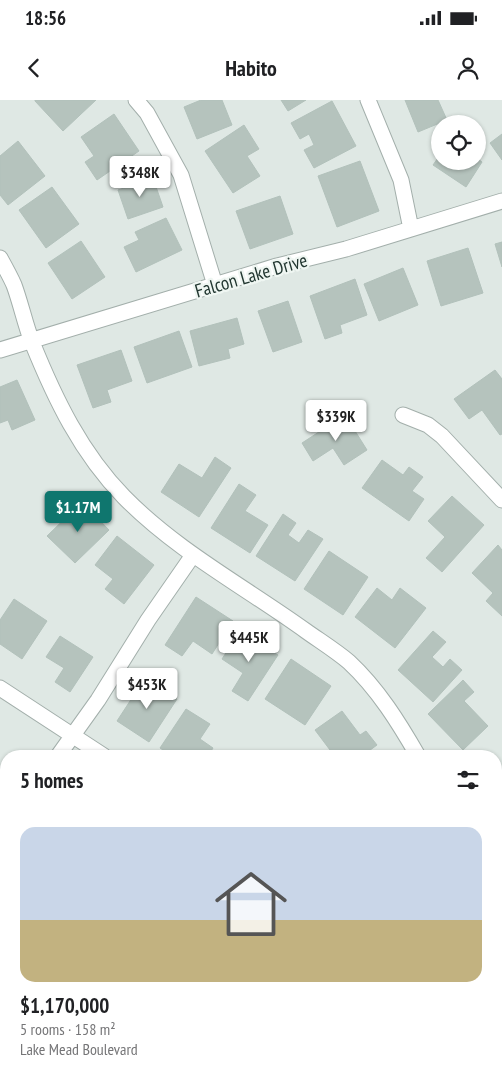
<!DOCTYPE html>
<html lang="en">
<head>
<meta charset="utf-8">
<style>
	:root { --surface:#fff; --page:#f2f2f2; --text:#202124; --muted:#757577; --accent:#0f766e }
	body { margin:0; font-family:"PT Sans Narrow",sans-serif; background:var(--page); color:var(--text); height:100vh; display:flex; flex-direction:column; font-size:19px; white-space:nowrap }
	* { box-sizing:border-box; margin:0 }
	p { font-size:16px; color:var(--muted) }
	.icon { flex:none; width:28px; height:28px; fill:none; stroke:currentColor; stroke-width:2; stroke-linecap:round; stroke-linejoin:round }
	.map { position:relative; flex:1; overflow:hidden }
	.details { position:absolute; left:0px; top:650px; width:502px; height:335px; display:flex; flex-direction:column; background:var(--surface); border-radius:20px 20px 0 0; box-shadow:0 1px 4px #0004 }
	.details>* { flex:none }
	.controls { position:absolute; left:431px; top:15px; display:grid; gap:10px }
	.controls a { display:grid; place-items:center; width:55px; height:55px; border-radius:50%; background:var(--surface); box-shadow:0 1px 4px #0004; font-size:25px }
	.price { position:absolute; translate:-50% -42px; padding:0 11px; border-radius:5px; background:#fff; color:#222; font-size:16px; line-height:32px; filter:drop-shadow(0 1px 2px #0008) }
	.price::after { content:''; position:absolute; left:50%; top:30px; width:15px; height:11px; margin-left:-8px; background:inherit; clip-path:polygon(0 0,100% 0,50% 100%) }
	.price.current { background:var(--accent); color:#fff }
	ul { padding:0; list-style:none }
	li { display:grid; align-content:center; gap:10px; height:265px; padding:0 20px }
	li span { display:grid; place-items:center; height:155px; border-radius:15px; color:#555 }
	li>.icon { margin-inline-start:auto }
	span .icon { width:90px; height:90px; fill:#fffc; stroke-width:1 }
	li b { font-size:21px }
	h2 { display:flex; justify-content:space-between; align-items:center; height:60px; padding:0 20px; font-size:21px }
	.status { display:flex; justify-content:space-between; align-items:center; height:35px; padding:0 25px; background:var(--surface); direction:ltr }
	.status svg { height:14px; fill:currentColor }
	header { display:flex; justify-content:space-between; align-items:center; height:65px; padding:0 20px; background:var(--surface); font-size:22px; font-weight:600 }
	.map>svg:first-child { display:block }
	.water { fill:#8cbfc8 }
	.building { fill:#b5c3bd; stroke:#b2c1bb }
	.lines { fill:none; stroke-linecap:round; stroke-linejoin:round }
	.minor-casing { stroke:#a3afab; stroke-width:17 }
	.minor { stroke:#fff; stroke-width:15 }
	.labels { text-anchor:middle; stroke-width:4.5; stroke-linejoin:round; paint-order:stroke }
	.street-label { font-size:19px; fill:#223731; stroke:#eff6f2 }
</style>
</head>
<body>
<div class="status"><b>18:56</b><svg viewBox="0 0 49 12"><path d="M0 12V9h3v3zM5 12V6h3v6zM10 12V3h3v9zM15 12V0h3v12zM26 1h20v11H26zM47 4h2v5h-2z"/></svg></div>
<header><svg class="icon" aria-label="back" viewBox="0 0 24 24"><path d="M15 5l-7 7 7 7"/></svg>Habito<svg class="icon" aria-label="person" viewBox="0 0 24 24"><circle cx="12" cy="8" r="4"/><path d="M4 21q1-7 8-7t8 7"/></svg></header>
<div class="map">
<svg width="502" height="985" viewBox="0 0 502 985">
	<rect width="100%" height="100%" fill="#dfe8e4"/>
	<path class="water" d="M502 945V985H389L407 979H496V947Z"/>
	<path class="building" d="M96 0 63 31 35 1V0Z
		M201 0H222L232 25 197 39 184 7Z
		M281 0H306L288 11Z
		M405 0H438L447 20 418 32Z
		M332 1 356 46 314 68 304 50 314 45 309 34 300 39 291 23Z
		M114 14 139 51 97 80 85 62 94 56 81 37Z
		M244 25 259 49 247 56 260 76 233 93 205 51Z
		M502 34V60L490 43Z
		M18 41 45 76 8 105 0 95V56Z
		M440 55V61H478V59L482 62 466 87 433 65Z
		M360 61 379 111 337 127 318 76Z
		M153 78 163 107 128 119 118 90Z
		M52 87 79 124 46 148 19 110Z
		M280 96 293 134 250 149 236 111Z
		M166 118 182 150 136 172 124 147 139 140 135 132Z
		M81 141 105 177 72 199 48 163Z
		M502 142V167L495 144Z
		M468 148 483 193 441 206 427 161Z
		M403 168 418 205 379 221 364 184Z
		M355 179 367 215 340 225 342 233 325 239 310 196Z
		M288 201 302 242 273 252 258 211Z
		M237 218 244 244 228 249 230 258 199 266 190 231Z
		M179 231 192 267 147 283 134 247Z
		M121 250 132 281 107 290 111 302 93 308 77 265Z
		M495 270 502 279V334L500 335 482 310 469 319 454 299Z
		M17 280 35 320 12 330 8 320 0 323V287Z
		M345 315 367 350 344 365 333 348 313 361 302 343Z
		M215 357 231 368 199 417 161 392 179 364 202 378Z
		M382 360 403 375 409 367 423 377 412 391 424 399 409 421 362 388Z
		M239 384 256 395 245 411 268 425 250 453 211 428Z
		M452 396 484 425 442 472 426 458 445 437 428 421Z
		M82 402 109 430 75 463 47 436Z
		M283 414 296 423 288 435 299 443 308 430 323 439 295 481 256 456Z
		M117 436 154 465 124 504 105 489 113 479 95 465Z
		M498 445 502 450V516L486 501 493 493 472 473Z
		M329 451 368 477 343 515 304 489Z
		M377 488 392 500 400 488 426 508 395 548 355 517Z
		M196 497 233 521 212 554 193 541 182 556 165 545Z
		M14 499 47 521 22 559 0 544V520Z
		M240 531 278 555 248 601 232 591 243 573 222 559Z
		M433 531 446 542 432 557 443 567 450 559 462 570 433 602 398 570Z
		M60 536 93 557 70 592 55 582 64 568 46 557Z
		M291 559 331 586 305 625 265 599Z
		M145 578 177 599 149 642 117 621Z
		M463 580 474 592 464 601 488 626 463 650 428 614Z
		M186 609 210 624 200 639 213 648 208 656H172L160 648Z
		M342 611 360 635 366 631 377 645 362 656H329L333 654 315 630Z
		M496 678 501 682 502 681V709L496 704Z
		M496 843 502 849V893L496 898Z
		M0 923 6 931V971L0 976Z
		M152 979H162L165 985H137Z
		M195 979H222L224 985H173Z
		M261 979H309L310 984 263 985Z"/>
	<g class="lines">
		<g class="minor-casing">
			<path id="minor" d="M136 0 147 13 181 75 215 185
				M368 0 401 80 411 129
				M0 158C5 167 10 176 14 185 21 204 25 224 32 242 55 299 81 353 124 397 177 451 245 487 306 531 320 541 336 551 349 562 378 589 399 623 418 656
				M0 250 277 166 346 149 502 101
				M403 315 428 325 442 336 502 400
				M0 588 104 656
				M58 656 98 600 148 520 193 455
				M0 711 6 707
				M496 752 502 758
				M496 780 502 774
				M53 985 65 979"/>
		</g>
		<use href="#minor" class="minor"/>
	</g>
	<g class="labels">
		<g class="street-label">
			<text transform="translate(251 175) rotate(-16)" y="7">Falcon Lake Drive</text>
		</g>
	</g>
</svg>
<div class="controls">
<a><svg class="icon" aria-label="locate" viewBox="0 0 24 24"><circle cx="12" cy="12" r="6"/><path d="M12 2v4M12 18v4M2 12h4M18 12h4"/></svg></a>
</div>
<b class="price" style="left:140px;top:98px">$348K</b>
<b class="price" style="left:336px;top:342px">$339K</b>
<b class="price current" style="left:78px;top:433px">$1.17M</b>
<b class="price" style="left:249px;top:563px">$445K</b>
<b class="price" style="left:147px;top:610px">$453K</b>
<section class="details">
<h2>5 homes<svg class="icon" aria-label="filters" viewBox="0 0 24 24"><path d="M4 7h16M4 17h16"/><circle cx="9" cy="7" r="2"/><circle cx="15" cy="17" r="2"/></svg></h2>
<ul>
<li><span style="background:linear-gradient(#c9d6e8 60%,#c2b280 0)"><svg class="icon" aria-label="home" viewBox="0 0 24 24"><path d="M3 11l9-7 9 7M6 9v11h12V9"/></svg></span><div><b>$1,170,000</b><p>5 rooms · 158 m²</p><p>Lake Mead Boulevard</p></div></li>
</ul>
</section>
</div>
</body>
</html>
